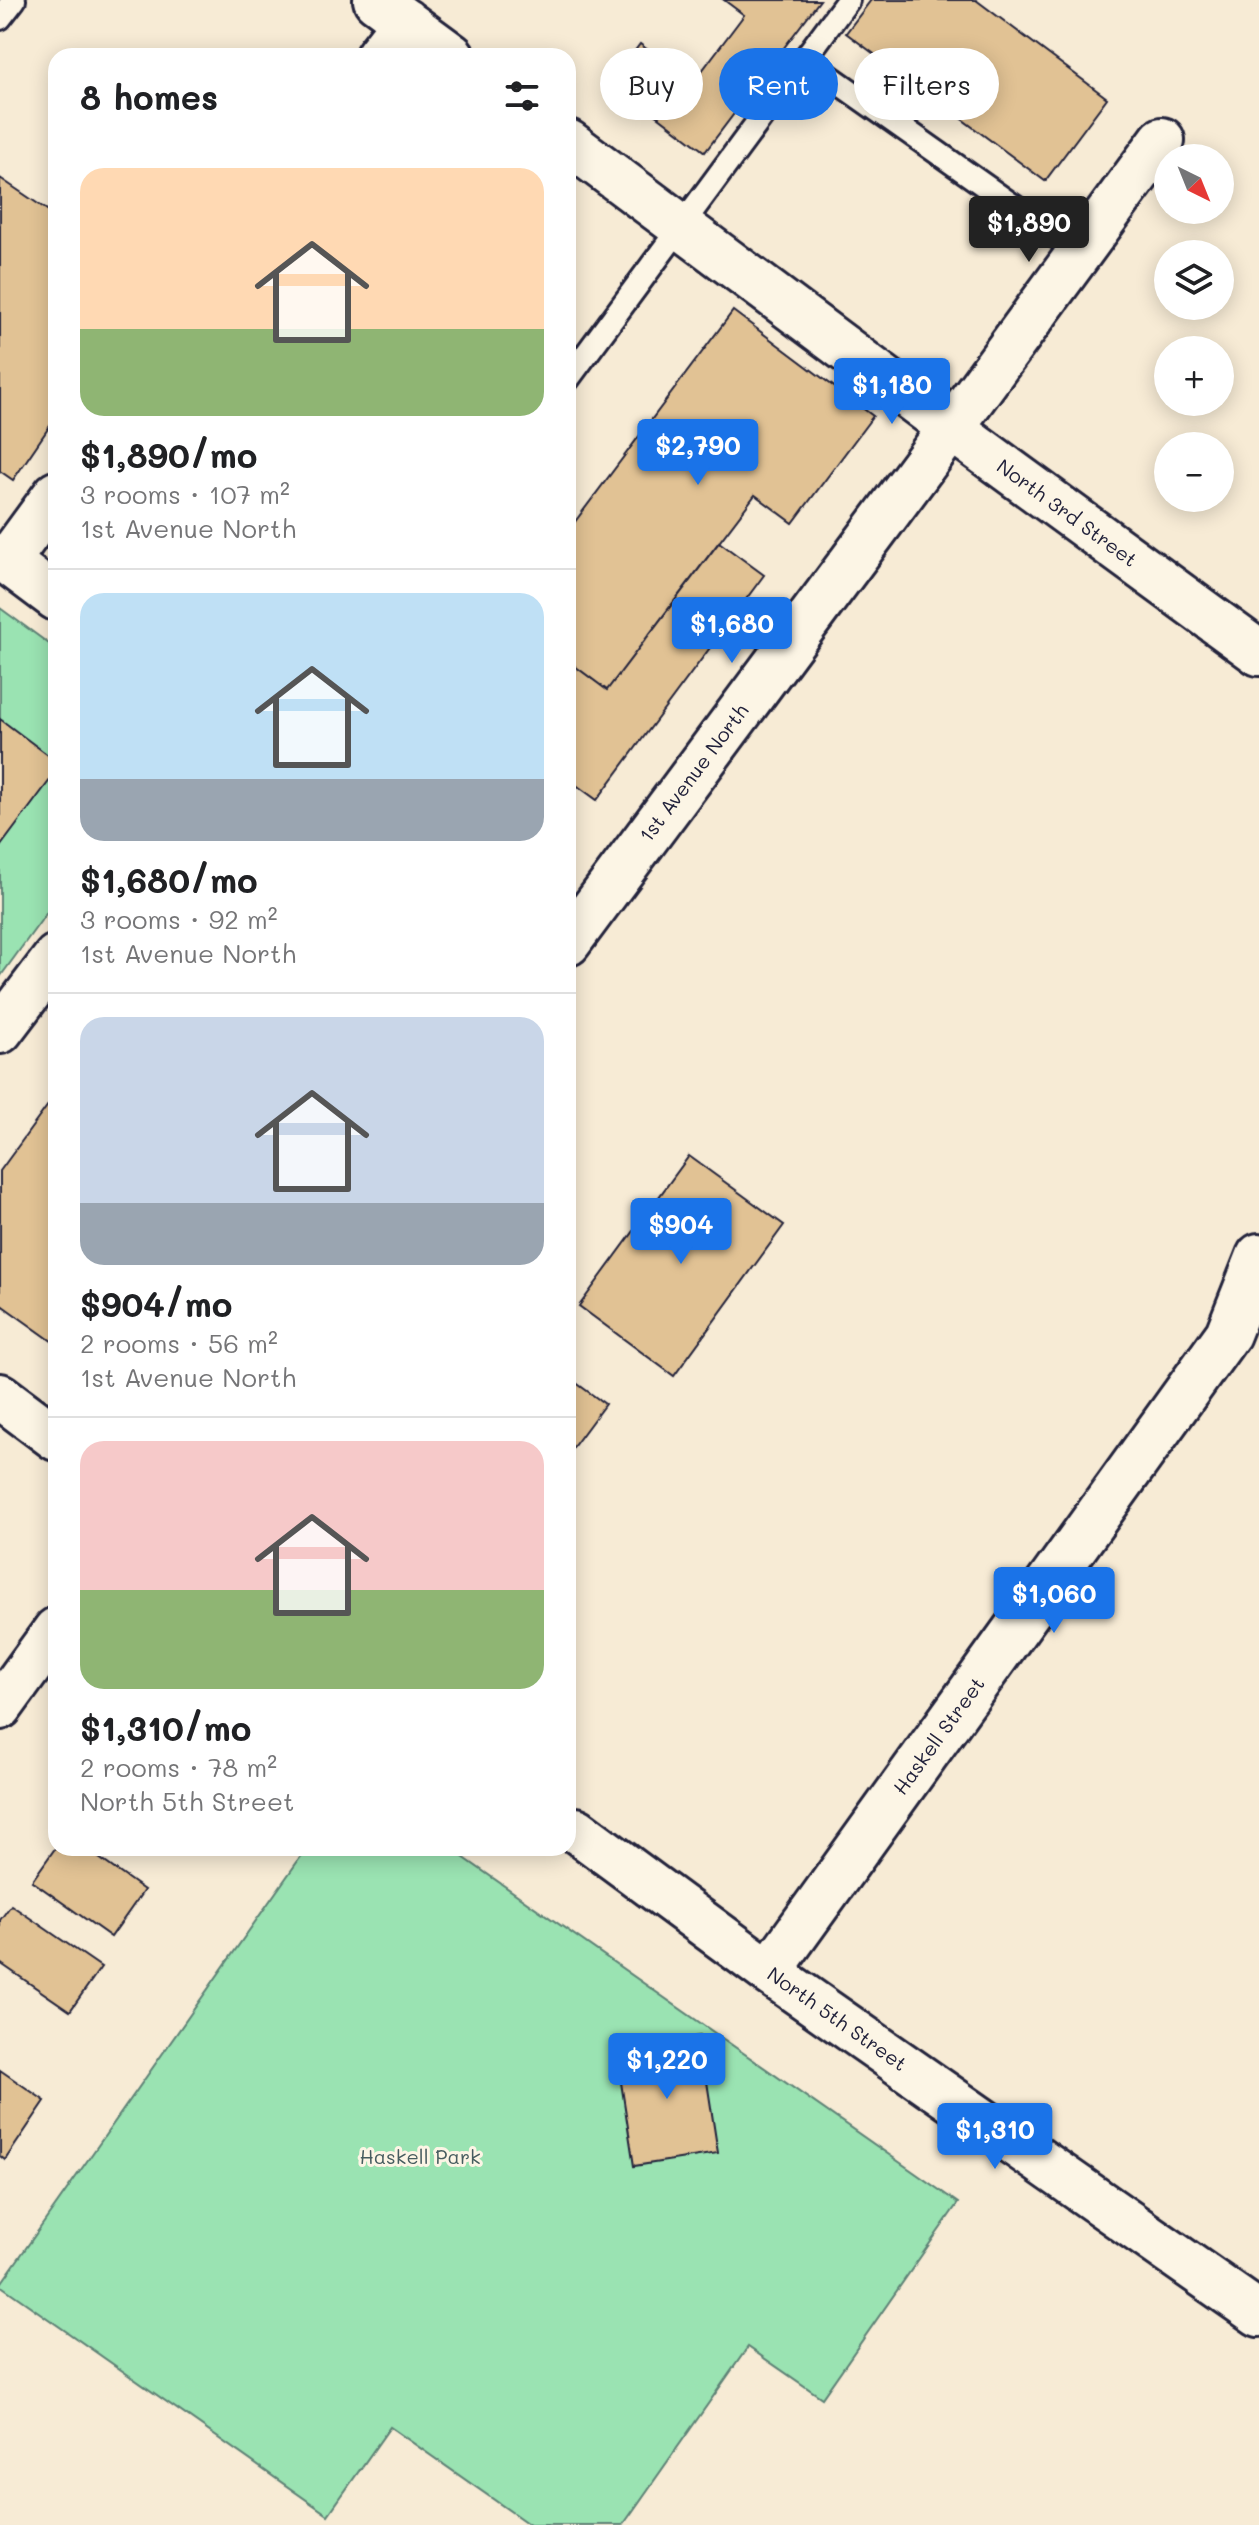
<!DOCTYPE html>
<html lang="en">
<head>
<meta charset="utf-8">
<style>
	:root { --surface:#fff; --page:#f2f2f2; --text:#202124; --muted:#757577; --line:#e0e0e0; --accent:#1a73e8 }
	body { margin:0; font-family:Mali,sans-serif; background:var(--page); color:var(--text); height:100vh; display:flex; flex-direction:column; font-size:30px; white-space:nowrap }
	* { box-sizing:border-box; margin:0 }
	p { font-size:26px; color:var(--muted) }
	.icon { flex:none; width:44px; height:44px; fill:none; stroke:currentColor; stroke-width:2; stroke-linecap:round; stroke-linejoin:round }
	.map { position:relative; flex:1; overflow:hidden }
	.sheet { position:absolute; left:48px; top:48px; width:528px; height:1808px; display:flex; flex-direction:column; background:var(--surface); border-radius:24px; box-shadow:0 4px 20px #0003 }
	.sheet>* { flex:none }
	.hud { position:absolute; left:600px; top:48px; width:538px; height:72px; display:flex; gap:16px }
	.needle { width:52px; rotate:137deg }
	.fabs { position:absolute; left:1154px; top:144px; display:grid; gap:16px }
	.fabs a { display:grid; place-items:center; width:80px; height:80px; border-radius:50%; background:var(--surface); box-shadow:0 4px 20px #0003; font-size:40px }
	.price { position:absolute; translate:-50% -68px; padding:0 18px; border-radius:8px; background:var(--accent); color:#fff; font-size:26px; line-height:52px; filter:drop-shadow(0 2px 4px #0008) }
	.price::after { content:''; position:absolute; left:50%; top:48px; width:24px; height:18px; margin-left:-12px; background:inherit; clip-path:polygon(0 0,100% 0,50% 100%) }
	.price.active { background:#222; color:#fff }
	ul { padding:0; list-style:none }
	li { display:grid; align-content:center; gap:16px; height:424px; padding:0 32px }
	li+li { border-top:2px solid var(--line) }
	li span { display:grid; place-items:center; height:248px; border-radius:24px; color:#555 }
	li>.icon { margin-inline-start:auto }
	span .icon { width:144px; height:144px; fill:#fffc; stroke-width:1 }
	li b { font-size:34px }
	h2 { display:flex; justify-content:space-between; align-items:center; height:96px; padding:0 32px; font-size:34px }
	.chip { padding:0 28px; border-radius:36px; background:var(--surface); box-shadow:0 4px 20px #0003; font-size:28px; line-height:72px }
	.chip.active { background:var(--accent); color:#fff }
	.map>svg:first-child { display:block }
	.green { fill:#9ae3b2; stroke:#5e8276; stroke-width:2 }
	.building { fill:#e1c294; stroke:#22223b; stroke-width:2 }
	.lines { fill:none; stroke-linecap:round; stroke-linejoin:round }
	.service-casing { stroke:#22223b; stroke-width:28 }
	.minor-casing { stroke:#22223b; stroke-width:50 }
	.secondary-casing { stroke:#22223b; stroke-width:50 }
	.service { stroke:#fcf5e5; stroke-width:22 }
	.minor { stroke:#fcf5e5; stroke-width:44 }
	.secondary { stroke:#fcf5e5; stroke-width:44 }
	.labels { text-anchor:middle; stroke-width:6; stroke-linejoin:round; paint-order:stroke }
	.street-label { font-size:20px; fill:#22223b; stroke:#fcf5e5 }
	.park-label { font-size:20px; fill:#465c5f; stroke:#fcf5e5 }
</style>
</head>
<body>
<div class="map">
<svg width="1259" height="2525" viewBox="0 0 1259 2525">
	<rect width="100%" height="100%" fill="#f7ebd5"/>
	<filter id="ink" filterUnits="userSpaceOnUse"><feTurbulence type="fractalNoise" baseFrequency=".0125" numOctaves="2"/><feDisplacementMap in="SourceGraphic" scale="16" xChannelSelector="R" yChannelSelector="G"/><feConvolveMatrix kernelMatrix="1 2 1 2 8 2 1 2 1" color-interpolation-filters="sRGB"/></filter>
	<g filter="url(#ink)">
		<path class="green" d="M0 608 56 649V900L0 977Z
			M307 1848H450L958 2203 822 2398 748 2347 623 2525H530L390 2427 328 2515 0 2285Z"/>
		<path class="building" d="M724 0H820L705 152 612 81 640 44 692 84 744 15Z
			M871 0H976L1107 98 1045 181 846 33Z
			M0 178 56 216V417L13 480 0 471Z
			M733 311 873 416 793 523 755 495 607 690 568 661V531Z
			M719 542 764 575 597 800 568 779V661L607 690Z
			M0 719 56 761V772L0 847Z
			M56 1094V1344L0 1304V1171Z
			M689 1156 784 1225 674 1376 579 1306Z
			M568 1377 605 1404 568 1454Z
			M56 1847 85 1848 144 1890 111 1937 32 1881Z
			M11 1905 101 1967 70 2011 0 1963V1920Z
			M700 2036 718 2153 634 2166 616 2050Z
			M0 2070 45 2101 5 2160 0 2156Z"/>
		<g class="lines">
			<g class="service-casing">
				<path id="service" d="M0 18 14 0
					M805 59 1080 253
					M568 379 848 0"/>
			</g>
			<g class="minor-casing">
				<path id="minor" d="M951 428 1162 140
					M0 1396 56 1438
					M576 1830 769 1972 1259 2314
					M769 1972 1228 1334 1259 1256"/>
			</g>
			<g class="secondary-casing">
				<path id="secondary" d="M376 0 452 56
					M378 56 405 21
					M568 142 951 428 1259 653
					M0 556 56 598
					M7 561 56 494
					M568 943 951 428
					M0 1031 56 957
					M0 1707 56 1630"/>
			</g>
			<use href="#service" class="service"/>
			<use href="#minor" class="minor"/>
			<use href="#secondary" class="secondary"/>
		</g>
	</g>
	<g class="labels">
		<g class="street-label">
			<text transform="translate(1067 513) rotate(36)" y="7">North 3rd Street</text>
			<text transform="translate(694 773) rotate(-53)" y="7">1st Avenue North</text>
			<text transform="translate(939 1736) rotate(-54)" y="7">Haskell Street</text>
			<text transform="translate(837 2019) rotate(35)" y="7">North 5th Street</text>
		</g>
		<g class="park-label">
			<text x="420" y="2164">Haskell Park</text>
		</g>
	</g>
</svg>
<div class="fabs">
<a><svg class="needle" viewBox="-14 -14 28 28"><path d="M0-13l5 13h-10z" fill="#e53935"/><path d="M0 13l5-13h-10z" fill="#757577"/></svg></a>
<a><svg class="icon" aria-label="layers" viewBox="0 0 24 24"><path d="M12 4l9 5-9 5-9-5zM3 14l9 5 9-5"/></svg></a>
<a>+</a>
<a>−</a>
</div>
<b class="price active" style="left:1029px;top:264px">$1,890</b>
<b class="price" style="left:892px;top:426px">$1,180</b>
<b class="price" style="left:698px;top:487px">$2,790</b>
<b class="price" style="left:732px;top:665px">$1,680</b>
<b class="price" style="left:681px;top:1266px">$904</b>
<b class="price" style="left:1054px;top:1635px">$1,060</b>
<b class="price" style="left:667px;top:2101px">$1,220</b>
<b class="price" style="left:995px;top:2171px">$1,310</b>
<div class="hud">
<a class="chip">Buy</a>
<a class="chip active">Rent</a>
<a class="chip">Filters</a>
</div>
<section class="sheet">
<h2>8 homes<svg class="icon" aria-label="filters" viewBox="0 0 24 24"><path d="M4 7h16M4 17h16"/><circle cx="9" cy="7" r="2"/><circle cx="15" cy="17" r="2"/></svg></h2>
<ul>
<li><span style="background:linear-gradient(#ffd9b3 65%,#8fb573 0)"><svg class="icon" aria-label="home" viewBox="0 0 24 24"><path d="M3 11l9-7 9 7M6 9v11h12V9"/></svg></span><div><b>$1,890/mo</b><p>3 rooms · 107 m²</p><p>1st Avenue North</p></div></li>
<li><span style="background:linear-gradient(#bfe0f5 75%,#9aa5b1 0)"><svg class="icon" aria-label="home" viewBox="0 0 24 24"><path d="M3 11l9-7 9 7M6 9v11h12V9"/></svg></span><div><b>$1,680/mo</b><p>3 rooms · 92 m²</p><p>1st Avenue North</p></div></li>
<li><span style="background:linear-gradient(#c9d6e8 75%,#9aa5b1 0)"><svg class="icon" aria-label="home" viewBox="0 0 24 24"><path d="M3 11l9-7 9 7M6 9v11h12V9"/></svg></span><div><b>$904/mo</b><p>2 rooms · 56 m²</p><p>1st Avenue North</p></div></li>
<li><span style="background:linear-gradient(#f6c9c9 60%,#8fb573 0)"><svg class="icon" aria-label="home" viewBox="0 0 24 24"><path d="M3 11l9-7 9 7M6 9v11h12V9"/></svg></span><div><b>$1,310/mo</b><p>2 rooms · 78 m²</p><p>North 5th Street</p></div></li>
</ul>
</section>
</div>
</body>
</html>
